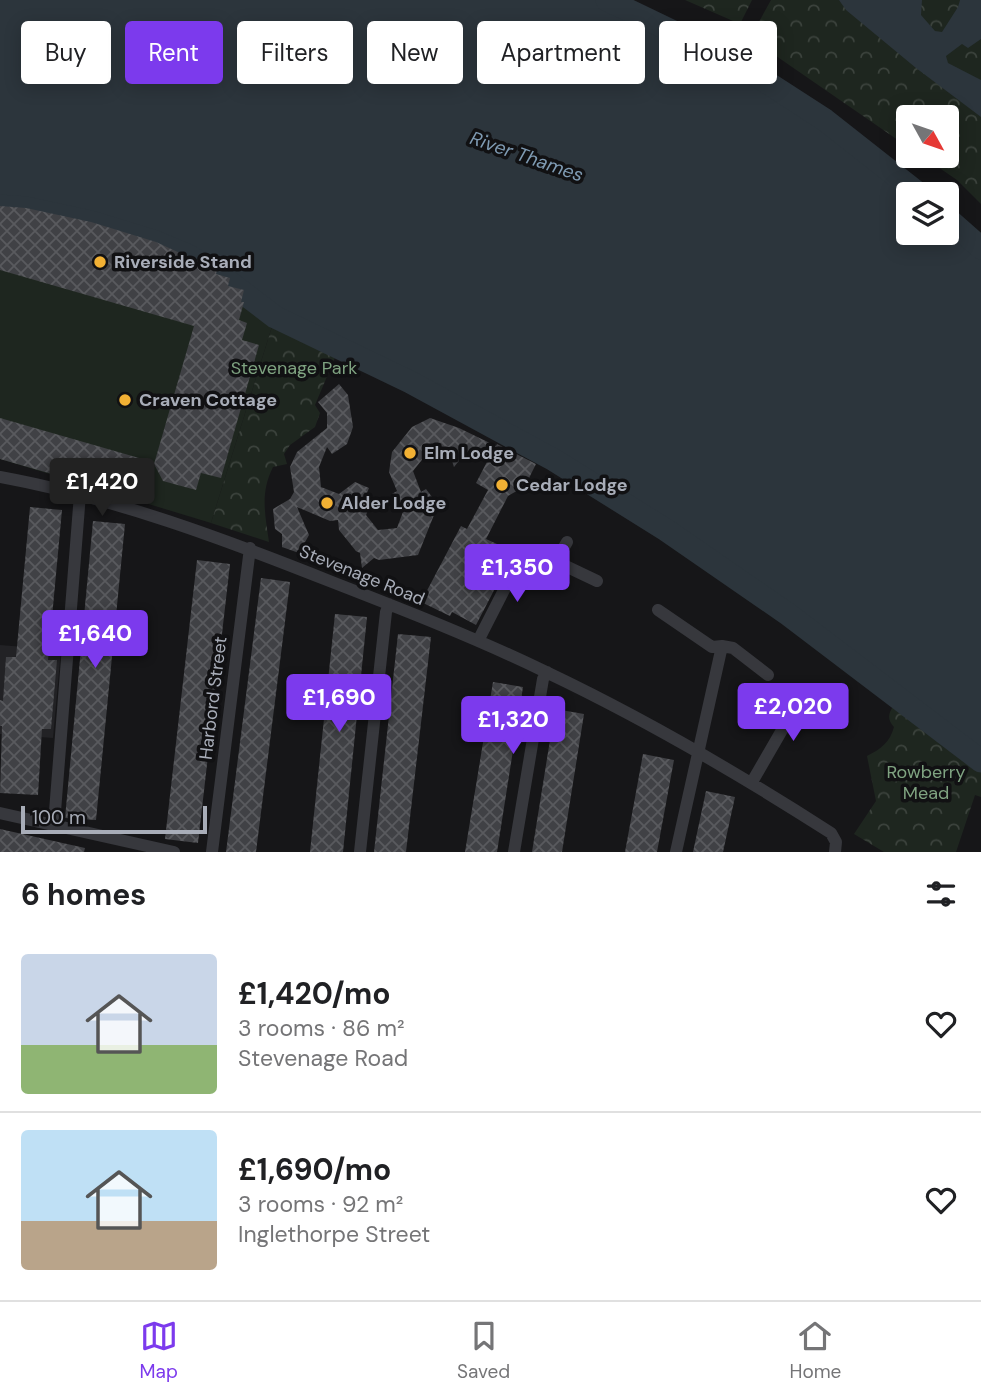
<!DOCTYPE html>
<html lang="en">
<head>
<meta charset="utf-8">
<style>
	:root { --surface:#fff; --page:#f6f6f6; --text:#202124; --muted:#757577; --line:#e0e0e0; --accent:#7c3aed }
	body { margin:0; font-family:"DM Sans",sans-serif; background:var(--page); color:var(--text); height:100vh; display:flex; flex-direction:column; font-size:26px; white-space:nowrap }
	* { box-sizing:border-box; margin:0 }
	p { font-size:23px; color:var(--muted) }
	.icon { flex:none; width:38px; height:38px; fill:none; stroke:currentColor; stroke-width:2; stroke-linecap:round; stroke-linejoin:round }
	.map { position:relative; height:852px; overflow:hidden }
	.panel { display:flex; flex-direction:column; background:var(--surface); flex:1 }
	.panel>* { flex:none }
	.hud { position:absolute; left:21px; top:21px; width:940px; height:63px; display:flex; gap:14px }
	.needle { width:46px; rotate:130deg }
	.tools { position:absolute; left:896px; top:105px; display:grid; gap:14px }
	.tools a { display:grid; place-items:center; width:63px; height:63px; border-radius:7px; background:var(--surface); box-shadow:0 4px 18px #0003; font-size:35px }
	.scale { position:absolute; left:21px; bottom:18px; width:186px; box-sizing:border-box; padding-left:7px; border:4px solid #a8adb8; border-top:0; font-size:19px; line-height:24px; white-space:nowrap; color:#a8adb8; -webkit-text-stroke:5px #111113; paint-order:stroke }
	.price { position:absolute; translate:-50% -60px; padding:0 16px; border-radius:7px; background:var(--accent); color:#fff; font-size:23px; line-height:46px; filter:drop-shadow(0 2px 4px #0008) }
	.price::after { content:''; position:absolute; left:50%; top:42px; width:21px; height:16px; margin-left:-10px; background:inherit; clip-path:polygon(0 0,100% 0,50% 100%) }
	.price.active { background:#222; color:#fff }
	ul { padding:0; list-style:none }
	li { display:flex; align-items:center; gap:21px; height:175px; padding:0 21px }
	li+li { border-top:2px solid var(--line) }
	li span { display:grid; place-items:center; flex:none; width:196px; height:140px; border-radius:7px; color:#555 }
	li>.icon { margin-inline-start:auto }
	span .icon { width:84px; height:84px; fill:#fffc; stroke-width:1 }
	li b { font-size:30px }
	h2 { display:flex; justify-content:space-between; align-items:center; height:84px; padding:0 21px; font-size:30px }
	.tag { padding:0 24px; border-radius:7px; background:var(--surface); box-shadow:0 4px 18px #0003; font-size:24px; line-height:63px }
	.tag.active { background:var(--accent); color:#fff }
	.menu { display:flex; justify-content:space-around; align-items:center; height:98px; border-top:2px solid var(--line); background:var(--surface); font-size:19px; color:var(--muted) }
	.menu a { display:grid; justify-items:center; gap:4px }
	.menu .active { color:var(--accent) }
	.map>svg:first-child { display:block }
	.built { fill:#222225 }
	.grass { fill:#1e261f }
	.park { fill:url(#park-crowns) }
	.water { fill:#2c353c }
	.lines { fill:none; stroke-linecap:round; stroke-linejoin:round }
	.river { stroke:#2c353c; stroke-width:23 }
	.building { fill:url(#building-cross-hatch) }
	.minor { stroke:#37383d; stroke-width:12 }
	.poi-dot { fill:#f2b134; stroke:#111113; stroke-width:2.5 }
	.labels { text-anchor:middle; stroke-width:7; stroke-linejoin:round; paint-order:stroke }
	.poi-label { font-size:18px; font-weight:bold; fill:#a8adb8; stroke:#111113; text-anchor:start }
	.park-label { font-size:18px; fill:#7fa381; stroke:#111113 }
	.street-label { font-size:18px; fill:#a8adb8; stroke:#111113 }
	.water-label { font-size:19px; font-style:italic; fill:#7f9bb3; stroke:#111113 }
</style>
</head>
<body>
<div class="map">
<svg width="981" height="852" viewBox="0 0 981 852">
	<defs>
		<pattern id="park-crowns" width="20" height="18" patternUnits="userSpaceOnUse" patternTransform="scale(1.75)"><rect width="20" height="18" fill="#1e261f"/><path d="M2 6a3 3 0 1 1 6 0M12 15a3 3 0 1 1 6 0" fill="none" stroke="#3c433d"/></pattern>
		<pattern id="building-cross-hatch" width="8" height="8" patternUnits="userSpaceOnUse" patternTransform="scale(1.75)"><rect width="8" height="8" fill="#404145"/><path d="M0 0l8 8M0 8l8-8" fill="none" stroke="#595a5e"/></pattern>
	</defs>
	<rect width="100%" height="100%" fill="#161618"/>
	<path class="built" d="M0 645 61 650 53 738 0 734Z"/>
	<path class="grass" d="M0 206C71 212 149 232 211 268 234 281 254 301 275 317L211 523 0 459Z"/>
	<path class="park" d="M685 0H752L740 24Z
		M771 0H981V204L957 180 922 156H947V117H908V147L750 38Z
		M275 317 339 348 315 405 320 413 315 427 290 445 284 454 287 464 273 467C260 493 265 514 269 542L211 523Z
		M905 702 981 761V797L975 795 956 852H884L854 834 876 801 867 756C881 749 890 742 894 727 887 719 888 714 894 705L900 710Z"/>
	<path class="water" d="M0 0H607L734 61 825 120 919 194H908V233H947V218L981 248V761L789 615 666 530 554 460 410 382 275 317 212 269 187 255 155 242 91 222 26 208 0 206Z
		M839 0H922L921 15 935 31 942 32 958 7 960 0H981V39L968 48 962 44 946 56 948 63 981 80V117L916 68 846 10Z"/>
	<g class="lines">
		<path class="river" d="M607 0 734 61 825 120 919 194
			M0 206 26 208 91 222 156 242 187 255 212 269 275 317 410 382 554 460 666 530 789 615 981 761
			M947 218 981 248"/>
	</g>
	<path class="building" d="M0 206 26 208 91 222 156 242 217 270 216 274 230 278 228 286 244 290 241 302H244L239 320 247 323 242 340 259 345 221 478 201 473 196 490 163 481 154 464 194 326 0 270Z
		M339 384 348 395 353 427 347 444 332 454 327 447 319 467 321 487 339 494 355 482 369 488 365 498 372 501 366 515 378 530 397 528 404 509 392 494 397 491 389 472 392 452 412 427 430 418 459 428 496 446 497 444 536 464 525 486 508 496 486 539 497 544 486 564 503 573 476 625 452 612 450 616 421 602 461 526 467 529 488 490 476 483 490 456 466 452 454 467 450 455 433 446 413 471 421 492 426 489 438 505 418 555 379 560 374 558 362 568 360 553 356 551 339 530 338 520 330 521 297 507 309 535 299 553 282 547V534L275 529 273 509 290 499 294 492 290 467 297 452 327 428V413L318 402Z
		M0 418 153 462 142 500 0 459Z
		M30 507 62 510 48 660H57L51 729H42L38 795 0 793 2 726H0V700L3 701 6 657H16Z
		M93 521 125 524 96 820 65 818Z
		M197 560 230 564 198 843 165 839Z
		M261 578 290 582 256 852H226Z
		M335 614 367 617 343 852H310Z
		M398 634 431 637 406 852H374Z
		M493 682 523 687 497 852H465Z
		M555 709 584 714 562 852H532Z
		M643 754 674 760 657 852H625Z
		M706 791 735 797 723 852H693Z
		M0 829 85 848 84 852H0Z"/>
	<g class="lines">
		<path class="minor" d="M0 477C115 498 224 539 332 582 404 610 476 638 546 672 645 719 739 774 831 833L836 842 835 852
			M556 561 567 542
			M658 610 712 647 722 646
			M478 641 524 551H534L597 581
			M752 782 789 718 781 711
			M0 813 174 852
			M54 824 80 494
			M212 852 250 548
			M360 852 386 612 389 604
			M514 852 543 679 547 672
			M676 852 722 646 733 648 768 675"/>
	</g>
	<g class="poi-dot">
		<circle cx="100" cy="262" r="7"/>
		<circle cx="125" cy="400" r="7"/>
		<circle cx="410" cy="453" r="7"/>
		<circle cx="502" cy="485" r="7"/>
		<circle cx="327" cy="503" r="7"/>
	</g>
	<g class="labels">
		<g class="poi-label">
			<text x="114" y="268">Riverside Stand</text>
			<text x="139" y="406">Craven Cottage</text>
			<text x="424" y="459">Elm Lodge</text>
			<text x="516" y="491">Cedar Lodge</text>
			<text x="341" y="509">Alder Lodge</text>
		</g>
		<g class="park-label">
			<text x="294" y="374">Stevenage Park</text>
			<text x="926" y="778">Rowberry<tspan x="926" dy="21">Mead</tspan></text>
		</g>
		<g class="street-label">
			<text transform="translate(362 575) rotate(22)" y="6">Stevenage Road</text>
			<text transform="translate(213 698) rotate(-83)" y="6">Harbord Street</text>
		</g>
		<g class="water-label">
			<text transform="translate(527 156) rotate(19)" y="7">River Thames</text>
		</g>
	</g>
</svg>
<div class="tools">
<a><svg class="needle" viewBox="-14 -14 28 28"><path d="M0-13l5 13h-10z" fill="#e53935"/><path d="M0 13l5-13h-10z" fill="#757577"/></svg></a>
<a><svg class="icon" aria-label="layers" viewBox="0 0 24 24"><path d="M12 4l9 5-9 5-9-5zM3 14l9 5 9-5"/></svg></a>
</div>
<div class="scale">100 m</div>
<b class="price active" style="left:102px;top:518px">£1,420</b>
<b class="price" style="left:517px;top:604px">£1,350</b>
<b class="price" style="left:95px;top:670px">£1,640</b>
<b class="price" style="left:339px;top:734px">£1,690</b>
<b class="price" style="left:793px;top:743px">£2,020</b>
<b class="price" style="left:513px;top:756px">£1,320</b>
<div class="hud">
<a class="tag">Buy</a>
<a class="tag active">Rent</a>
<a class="tag">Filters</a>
<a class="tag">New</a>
<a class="tag">Apartment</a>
<a class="tag">House</a>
</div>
</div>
<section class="panel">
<h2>6 homes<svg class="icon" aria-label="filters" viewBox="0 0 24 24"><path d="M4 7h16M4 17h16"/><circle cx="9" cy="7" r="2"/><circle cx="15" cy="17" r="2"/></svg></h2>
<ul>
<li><span style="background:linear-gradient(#c9d6e8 65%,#8fb573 0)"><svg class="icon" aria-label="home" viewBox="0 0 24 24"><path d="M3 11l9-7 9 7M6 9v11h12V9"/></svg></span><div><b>£1,420/mo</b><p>3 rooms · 86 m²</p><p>Stevenage Road</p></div><svg class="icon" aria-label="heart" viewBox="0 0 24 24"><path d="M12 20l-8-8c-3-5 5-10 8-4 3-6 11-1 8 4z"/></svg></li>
<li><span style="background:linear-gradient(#bfe0f5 65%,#b9a48a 0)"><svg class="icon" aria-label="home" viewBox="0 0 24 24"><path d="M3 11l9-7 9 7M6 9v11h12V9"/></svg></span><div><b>£1,690/mo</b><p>3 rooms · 92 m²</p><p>Inglethorpe Street</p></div><svg class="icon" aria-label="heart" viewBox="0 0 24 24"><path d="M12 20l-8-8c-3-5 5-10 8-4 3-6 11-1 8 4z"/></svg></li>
</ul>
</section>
<nav class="menu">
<a class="active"><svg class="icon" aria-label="map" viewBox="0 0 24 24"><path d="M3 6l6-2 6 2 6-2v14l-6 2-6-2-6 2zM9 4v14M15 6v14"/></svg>Map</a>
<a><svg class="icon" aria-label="saved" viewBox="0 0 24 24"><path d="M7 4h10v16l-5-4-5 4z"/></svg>Saved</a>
<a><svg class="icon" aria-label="home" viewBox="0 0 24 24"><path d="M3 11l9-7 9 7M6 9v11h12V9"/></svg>Home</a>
</nav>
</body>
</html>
